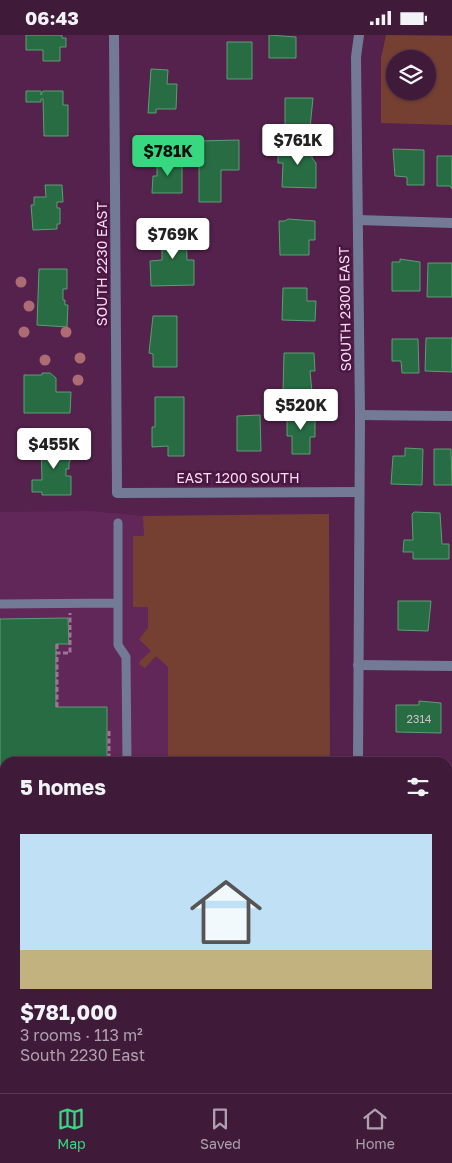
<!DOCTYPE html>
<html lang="en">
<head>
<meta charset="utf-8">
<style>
	:root { --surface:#3f1a39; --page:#462341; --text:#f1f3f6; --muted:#ada1ae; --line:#583853; --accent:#37d880 }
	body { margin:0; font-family:"Golos Text",sans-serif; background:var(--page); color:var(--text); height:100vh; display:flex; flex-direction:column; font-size:19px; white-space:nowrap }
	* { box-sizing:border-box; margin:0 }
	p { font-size:16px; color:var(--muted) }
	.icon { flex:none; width:28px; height:28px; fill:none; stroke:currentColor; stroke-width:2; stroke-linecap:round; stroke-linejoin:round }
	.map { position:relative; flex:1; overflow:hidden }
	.side { position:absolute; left:0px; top:722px; width:452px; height:336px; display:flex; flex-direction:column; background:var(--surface); border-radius:15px 15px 0 0; box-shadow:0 1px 4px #0004,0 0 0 1px var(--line) }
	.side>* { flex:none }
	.tools { position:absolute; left:386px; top:15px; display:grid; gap:10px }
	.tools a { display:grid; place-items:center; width:50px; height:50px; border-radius:50%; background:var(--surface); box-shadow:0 1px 4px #0004,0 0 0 1px var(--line); font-size:25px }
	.price { position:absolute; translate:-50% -42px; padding:0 11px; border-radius:5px; background:#fff; color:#222; font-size:16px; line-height:32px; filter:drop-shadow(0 1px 2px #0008) }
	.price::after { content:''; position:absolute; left:50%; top:30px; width:15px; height:11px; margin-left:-8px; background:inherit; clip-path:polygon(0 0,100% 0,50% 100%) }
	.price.current { background:var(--accent); color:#111 }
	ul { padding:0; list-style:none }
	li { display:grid; align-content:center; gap:10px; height:265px; padding:0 20px }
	li span { display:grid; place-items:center; height:155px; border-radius:0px; color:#555 }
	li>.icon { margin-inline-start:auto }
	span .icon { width:90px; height:90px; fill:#fffc; stroke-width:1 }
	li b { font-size:21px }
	h2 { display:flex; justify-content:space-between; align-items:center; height:60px; padding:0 20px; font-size:21px }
	.status { display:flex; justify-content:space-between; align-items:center; height:35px; padding:0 25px; background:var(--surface); direction:ltr }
	.status svg { height:14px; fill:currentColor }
	.dock { display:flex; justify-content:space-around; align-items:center; height:70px; border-top:1px solid var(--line); background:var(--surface); font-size:14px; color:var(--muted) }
	.dock a { display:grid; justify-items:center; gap:2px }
	.dock .current { color:var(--accent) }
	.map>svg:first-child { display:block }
	.built { fill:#612758 }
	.green { fill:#753f32; fill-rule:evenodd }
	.building { fill:#286c43; stroke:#5b9e72 }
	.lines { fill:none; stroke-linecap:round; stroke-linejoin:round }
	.path { stroke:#9f7597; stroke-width:3; stroke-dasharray:5 2.5; stroke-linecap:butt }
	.service { stroke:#737a95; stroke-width:9 }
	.minor { stroke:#737a95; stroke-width:10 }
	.tertiary { stroke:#737a95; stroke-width:10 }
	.tree { fill:#ad6c74 }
	.labels { text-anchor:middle; stroke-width:5; stroke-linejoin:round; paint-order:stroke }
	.number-label { font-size:11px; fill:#c6bfc7 }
	.street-label { font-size:14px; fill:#fbdbf3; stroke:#491742 }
</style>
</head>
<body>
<div class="status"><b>06:43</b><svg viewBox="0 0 49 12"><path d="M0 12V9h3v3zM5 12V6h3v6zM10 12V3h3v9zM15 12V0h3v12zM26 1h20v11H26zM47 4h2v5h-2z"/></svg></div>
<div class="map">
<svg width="452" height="1058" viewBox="0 0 452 1058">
	<rect width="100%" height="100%" fill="#54224c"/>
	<path class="built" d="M90 476 143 481 329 479 330 727 5 728V951H0V477Z"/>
	<path class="green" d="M386 0 452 1V90L381 88V23ZM395 24H428V56H395Z
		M329 479 330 727H168V632L156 621 145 633 139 629 140 626 151 616 139 604 148 593V572H133V501H144L143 481Z
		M0 897H5V930H0Z"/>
	<path class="building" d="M26 0H62V3H66V12H60V26H43V15H26Z
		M269 0 296 2V23H269Z
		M227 7H252V44H227Z
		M151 34 168 35 167 49H177L176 74H156V78H148Z
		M26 56H41V60L43 56H63V70H68V101H44L43 64H41V67H26Z
		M285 63H313L310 93H285Z
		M239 105V135H221V167H199V106Z
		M278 110 312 111V123L316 128V153L282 152 283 128H278Z
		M393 114 424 115V150H407V142L395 141Z
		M437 121H452V154L450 151H437Z
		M157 125H182V158H152L153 141H157Z
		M45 150H62L63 167H57V173H60V189H57V194L33 195 31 170H34V162H46Z
		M288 184 315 186V205H309V220H280L279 186H285Z
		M186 191 187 225H194V250L151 251 150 226 162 225V192Z
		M400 224 420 227V256H392V227H400Z
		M428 228H452V262H427Z
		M39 234H67V254H63V265H65V270H68L67 292 37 290Z
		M283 253H307V266H316L315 286 282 285Z
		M153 281H177V332H153V319L149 318Z
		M426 303H452V337L425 336Z
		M392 304H418L419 338H402L401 326H392Z
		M284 318H314L315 336H310L312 357H283Z
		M42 338H50L56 343V357H71L70 378H24V340H42Z
		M155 362H184V421H168V411L152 412V392H155Z
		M287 377H315V402H310V419H292V401H287Z
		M260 380 261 416H237V381Z
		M41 407H66V414H70V427H69V434H66V441H71V460H42V457H32V445H42Z
		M405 413 423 414 422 450 391 449 393 421H405Z
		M434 414H451L452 450H434Z
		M414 477 440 478 442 509H449V524H413V517H403L404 505H413L412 479Z
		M398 566H431L428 596 398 595Z
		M68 583 69 609H56V672H107V728H5V892H0V584Z
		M419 666 441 668V698L396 697V670H419Z
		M452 747V770L448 771V748Z
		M452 1047V1058H447Z"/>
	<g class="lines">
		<path class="path" d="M57 609V618
			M57 672V618H70V578
			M109 696V728"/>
		<path class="service" d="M118 488V610L126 622 127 728
			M0 569 118 568
			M0 944H5"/>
		<path class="minor" d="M114 0 117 458 359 457
			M358 185 452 188
			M360 380 452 381
			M358 630 452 631
			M448 910H452
			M0 1049H5
			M168 1054 186 1058
			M65 1058V1054"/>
		<path class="tertiary" d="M358 728 360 380 356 22 359 0
			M360 1054V1058"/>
	</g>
	<g class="tree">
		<circle cx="21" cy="247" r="5.5"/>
		<circle cx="29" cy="271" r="5.5"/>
		<circle cx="24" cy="297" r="5.5"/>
		<circle cx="66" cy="297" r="5.5"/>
		<circle cx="80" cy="323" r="5.5"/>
		<circle cx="45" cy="325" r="5.5"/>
		<circle cx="78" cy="345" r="5.5"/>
	</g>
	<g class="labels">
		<g class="number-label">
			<text x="419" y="688">2314</text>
		</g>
		<g class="street-label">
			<text transform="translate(102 229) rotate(-90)" y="5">SOUTH 2230 EAST</text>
			<text transform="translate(345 274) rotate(-91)" y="5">SOUTH 2300 EAST</text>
			<text x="238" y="448">EAST 1200 SOUTH</text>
		</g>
	</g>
</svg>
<div class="tools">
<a><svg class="icon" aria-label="layers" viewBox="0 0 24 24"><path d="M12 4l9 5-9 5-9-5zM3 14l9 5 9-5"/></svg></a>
</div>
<b class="price" style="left:298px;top:131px">$761K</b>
<b class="price current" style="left:168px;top:142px">$781K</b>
<b class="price" style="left:173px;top:225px">$769K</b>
<b class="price" style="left:301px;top:396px">$520K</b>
<b class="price" style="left:54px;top:435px">$455K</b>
<section class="side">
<h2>5 homes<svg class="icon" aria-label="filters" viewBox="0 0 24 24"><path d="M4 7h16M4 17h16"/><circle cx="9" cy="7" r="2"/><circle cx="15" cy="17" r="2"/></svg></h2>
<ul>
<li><span style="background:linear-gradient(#bfe0f5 75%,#c2b280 0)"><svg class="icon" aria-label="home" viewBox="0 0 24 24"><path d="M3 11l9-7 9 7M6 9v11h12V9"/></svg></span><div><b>$781,000</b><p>3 rooms · 113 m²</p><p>South 2230 East</p></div></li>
</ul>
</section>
</div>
<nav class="dock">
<a class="current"><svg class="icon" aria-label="map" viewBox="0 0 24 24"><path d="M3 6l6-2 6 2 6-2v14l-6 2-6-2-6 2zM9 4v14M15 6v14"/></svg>Map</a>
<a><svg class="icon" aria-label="saved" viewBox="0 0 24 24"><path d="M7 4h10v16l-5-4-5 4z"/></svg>Saved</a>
<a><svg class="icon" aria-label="home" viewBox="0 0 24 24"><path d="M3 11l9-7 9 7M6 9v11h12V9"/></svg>Home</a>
</nav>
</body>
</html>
